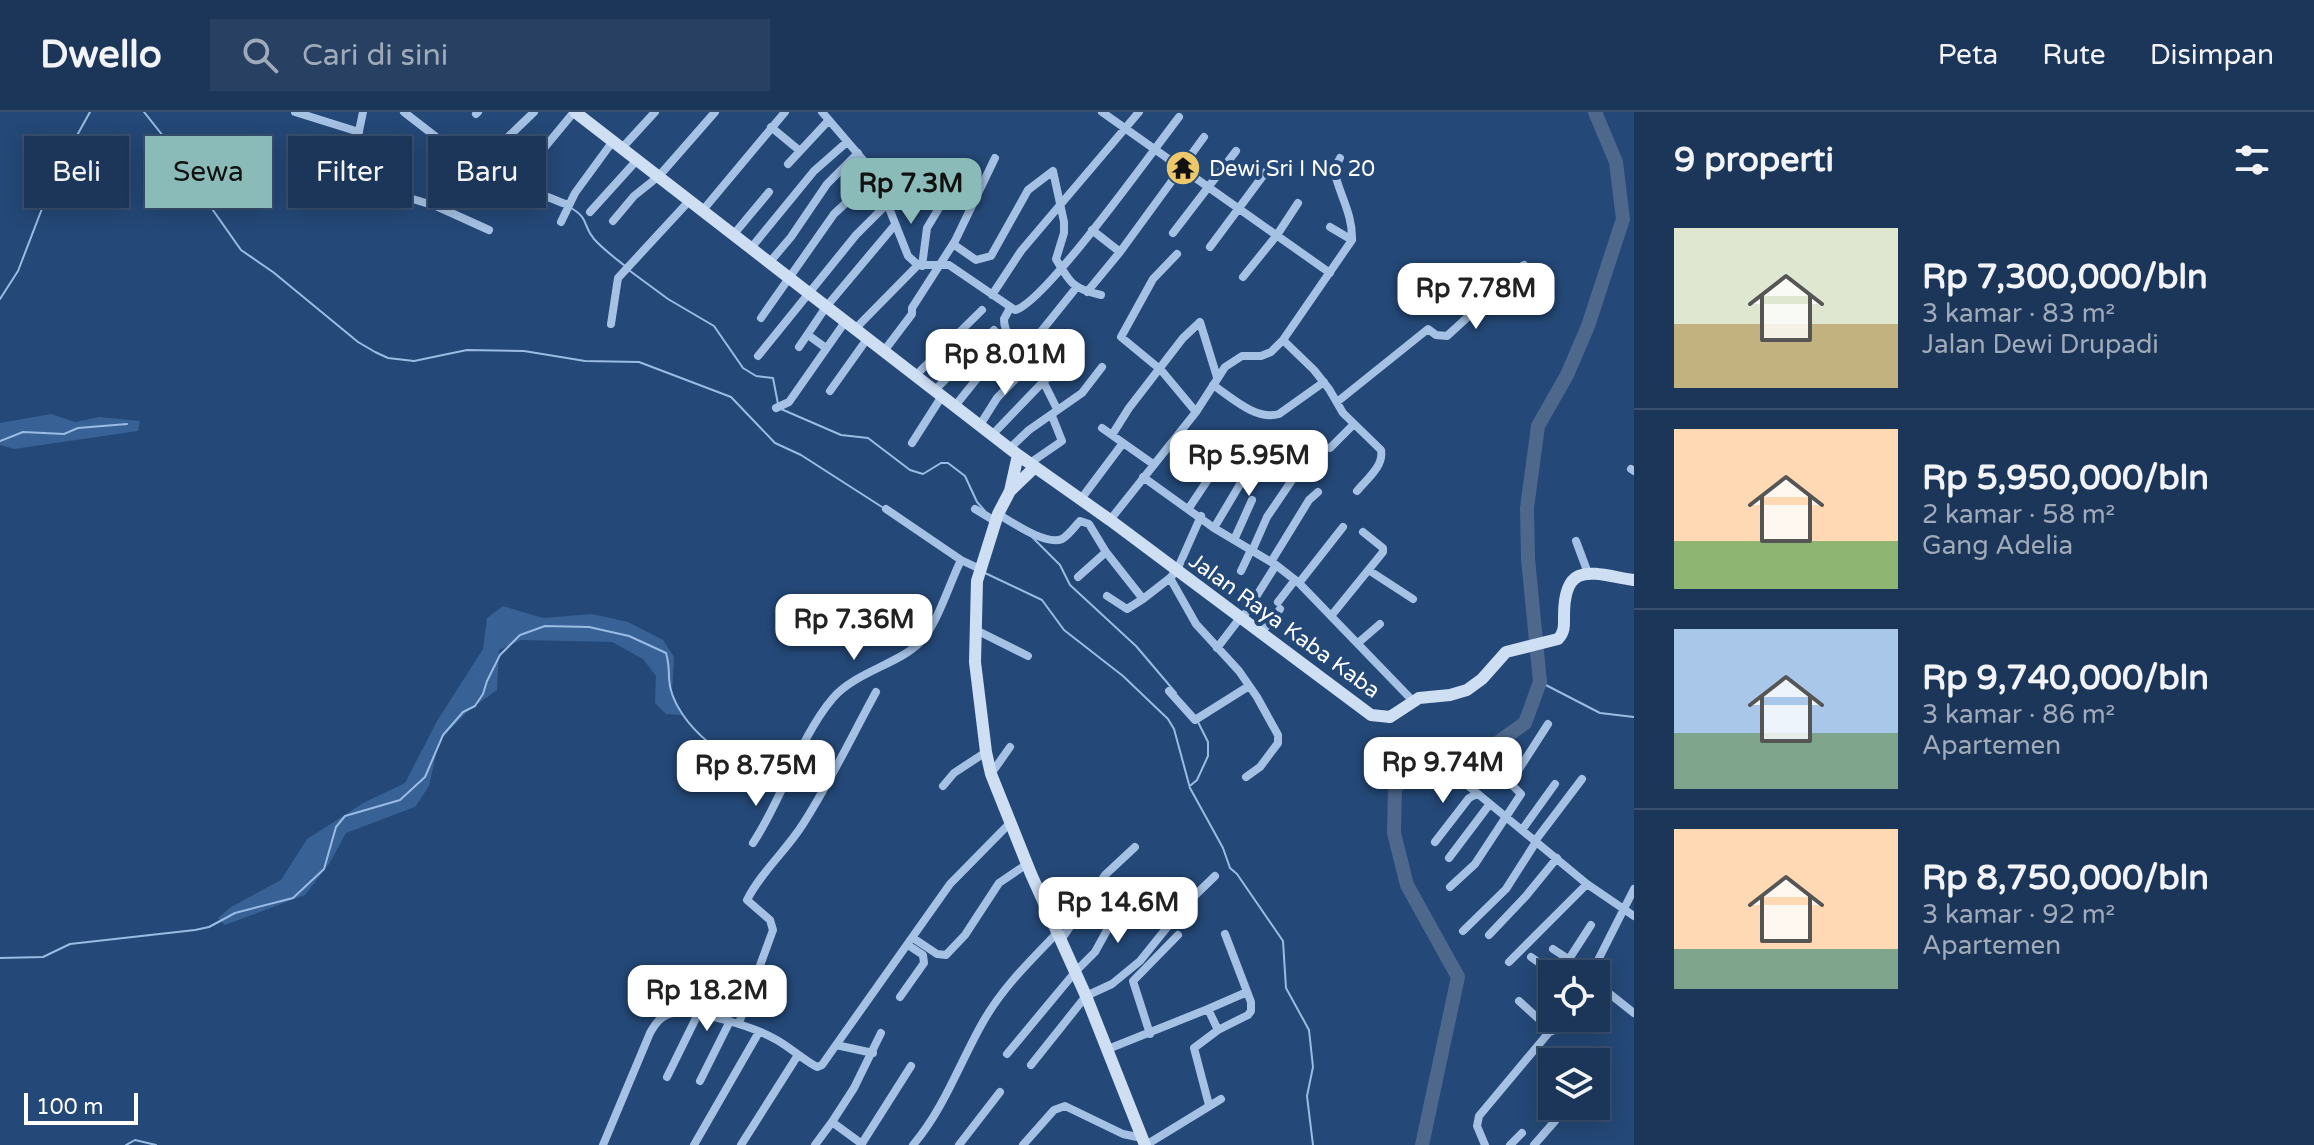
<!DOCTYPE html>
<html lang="id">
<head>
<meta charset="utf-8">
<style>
	:root { --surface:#1b3659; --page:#284162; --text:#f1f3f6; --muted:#a0abba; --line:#39506f; --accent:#8bbbb9 }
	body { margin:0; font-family:"Varela Round",sans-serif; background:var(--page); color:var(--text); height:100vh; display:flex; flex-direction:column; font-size:30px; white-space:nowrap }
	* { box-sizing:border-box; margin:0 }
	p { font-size:26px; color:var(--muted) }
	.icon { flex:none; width:44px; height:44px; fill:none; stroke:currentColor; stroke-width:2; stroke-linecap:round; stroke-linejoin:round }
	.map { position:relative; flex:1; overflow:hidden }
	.side { display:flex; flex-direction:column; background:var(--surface); width:680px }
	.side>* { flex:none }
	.banner { position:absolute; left:24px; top:24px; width:760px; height:72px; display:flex; gap:16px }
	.tools { position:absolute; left:1538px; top:848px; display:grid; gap:16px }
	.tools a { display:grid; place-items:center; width:72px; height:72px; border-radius:0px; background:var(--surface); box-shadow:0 4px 20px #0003,0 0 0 2px var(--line); font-size:40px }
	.scale { position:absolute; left:24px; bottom:20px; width:114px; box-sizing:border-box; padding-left:8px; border:4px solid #fff; border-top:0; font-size:22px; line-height:28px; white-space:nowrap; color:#fff; -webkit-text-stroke:6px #244877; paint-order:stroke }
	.price { position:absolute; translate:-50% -68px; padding:0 18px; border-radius:16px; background:#fff; color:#222; font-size:26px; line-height:52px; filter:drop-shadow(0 2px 4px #0008) }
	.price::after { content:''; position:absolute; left:50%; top:48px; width:24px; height:18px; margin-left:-12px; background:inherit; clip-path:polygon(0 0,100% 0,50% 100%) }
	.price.current { background:var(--accent); color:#111 }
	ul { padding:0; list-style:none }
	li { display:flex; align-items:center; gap:24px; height:200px; padding:0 40px }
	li+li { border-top:2px solid var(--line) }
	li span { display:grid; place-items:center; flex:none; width:224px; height:160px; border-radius:0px; color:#555 }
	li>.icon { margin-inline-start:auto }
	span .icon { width:96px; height:96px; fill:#fffc; stroke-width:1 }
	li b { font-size:34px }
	h2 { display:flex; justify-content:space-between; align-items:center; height:96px; padding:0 40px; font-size:34px }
	.pill { padding:0 28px; border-radius:0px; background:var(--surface); box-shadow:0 4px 20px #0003,0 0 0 2px var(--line); font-size:28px; line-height:72px }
	.pill.current { background:var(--accent); color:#111 }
	header { display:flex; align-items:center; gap:48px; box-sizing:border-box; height:112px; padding:0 40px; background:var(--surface); border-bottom:2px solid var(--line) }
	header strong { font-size:38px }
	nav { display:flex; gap:44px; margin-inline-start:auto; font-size:28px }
	.search { width:560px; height:72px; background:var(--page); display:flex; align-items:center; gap:20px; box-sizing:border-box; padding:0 28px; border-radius:0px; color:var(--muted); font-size:30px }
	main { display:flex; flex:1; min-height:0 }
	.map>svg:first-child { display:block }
	.green { fill:#386195 }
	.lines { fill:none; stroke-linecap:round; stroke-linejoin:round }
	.stream { stroke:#9abce4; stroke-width:2 }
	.river { stroke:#4d688b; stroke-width:14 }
	.street { stroke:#a5c1e3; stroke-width:8 }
	.secondary { stroke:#cedef3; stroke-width:12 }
	.labels { text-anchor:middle; stroke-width:8; stroke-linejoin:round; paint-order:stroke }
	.poi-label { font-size:22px; fill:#fff; stroke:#244877; text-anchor:start }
	.street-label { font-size:22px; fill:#fff; stroke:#244877 }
</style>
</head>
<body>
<header>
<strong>Dwello</strong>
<div class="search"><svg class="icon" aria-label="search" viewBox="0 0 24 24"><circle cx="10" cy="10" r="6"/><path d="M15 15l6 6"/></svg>Cari di sini</div>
<nav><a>Peta</a><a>Rute</a><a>Disimpan</a></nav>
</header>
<main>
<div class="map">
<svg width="1634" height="1033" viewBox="0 0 1634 1033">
	<rect width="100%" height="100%" fill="#244877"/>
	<path class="green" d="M51 302 75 310 99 305 140 309 138 319 14 337 0 333V311Z
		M503 494 543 506 592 502 628 510 663 528 674 545 672 581 681 603 666 602 655 591 656 564 643 547 612 530 521 528 499 538 497 578 469 598 439 629 429 674 415 695 346 721 329 752 305 783 225 813 218 806 231 795 281 768 307 727 365 690 405 671 437 609 483 537 487 506Z"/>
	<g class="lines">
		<path class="stream" d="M144 0 194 63 203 84 241 138 273 160 358 230 375 240 388 246 414 249 467 238 524 239 585 249 639 250 731 285 775 331 801 343 882 395
			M441 24 458 36 465 50
			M571 96C590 107 582 113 594 127 603 137 615 146 625 154
			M630 159 668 187 714 214 743 256 756 264 773 266 778 292
			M0 187 18 159 55 63 90 0
			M781 297 841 323 868 326 910 358 923 362 941 351H948L965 364 977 390 985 399
			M0 329 23 320 64 322 78 316 127 312
			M1032 425 1060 453 1070 473 1136 534 1176 581
			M985 461 1042 488 1064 518 1123 564 1168 607 1174 617 1190 676 1223 736 1230 756 1237 762 1283 829 1286 876 1309 918 1313 955 1307 984 1313 1033
			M1540 570 1600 601 1634 605
			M1191 673 1197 668 1208 644V630L1197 608
			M0 846 43 845 70 832 195 818 209 815 235 801 293 786 324 757 336 715 345 704 400 688 425 665 443 623 463 600 475 594 483 582 487 569 500 543 520 523 545 514 589 515 629 524 666 541C669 551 669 557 669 566 670 591 690 615 708 630
			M126 1033 135 1028 156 1033"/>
		<path class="river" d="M1422 1033 1458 865 1407 773 1394 721 1395 675 1416 660 1466 653 1525 611 1540 570 1528 447 1527 396 1538 314 1567 263 1588 214 1623 107 1616 50 1595 0"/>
		<path class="street" d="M295 0 359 20
			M363 0 351 57 353 66 359 71 436 94 489 118
			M404 0 458 42 465 68 472 75 478 74 502 84 513 74C534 78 549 86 568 93
			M822 0 876 63 908 144 918 153H949L1015 198C1044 192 1154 37 1179 5
			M1102 0 1330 161
			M476 2 478 0
			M771 15 800 39
			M622 36 655 0
			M788 52 829 8
			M462 58 507 26 534 0
			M510 77 511 70 545 35 574 0
			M436 94 458 42
			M703 98 785 0
			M590 100 638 47
			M613 109 634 84 659 64 715 0
			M561 110 575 81 613 29
			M1330 115 1352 128
			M1092 118 1120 140
			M1173 121 1236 39
			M734 122 769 80
			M953 132 976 148 991 144 1028 78 1053 59 1064 110V121L1056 147C1070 171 1073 177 1101 183
			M1210 135 1268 57
			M751 136 814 59 847 30
			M1177 142 1153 167 1121 225 1161 258 1196 300
			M769 151 791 125 827 72 858 41
			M922 154 927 116 945 86
			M1243 165 1277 123 1298 91
			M1087 180 1120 140 1204 25
			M992 183 1021 139 1139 0
			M1010 196 1004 207C1004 221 1014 233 1027 237L1057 297
			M761 206 834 102 876 63
			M611 212 618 166 690 88
			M855 217 918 153
			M808 223 826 236
			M1283 228 1314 258 1329 277 1343 301 1381 338C1384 354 1367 367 1357 379
			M799 235 826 195 894 114
			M1027 237 1076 176
			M884 239 912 202V196L955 129 995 46
			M758 244 856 123 889 90
			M916 263 982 198
			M1213 273C1231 285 1256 309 1279 302L1324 270
			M935 278 994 218
			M830 279 867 227
			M1337 290 1428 217 1436 223 1447 224 1494 181 1508 162 1524 153
			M955 294 999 239 1014 229
			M776 296 789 290 845 210
			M980 313 997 286 1021 261
			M1102 316 1153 352
			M992 323 1043 270 1069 247
			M1112 323 1129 296 1183 226 1200 210 1217 265
			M912 331 942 284
			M1010 336 1029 318 1082 281 1102 255
			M1330 336 1353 313
			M1030 351 1062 329 1052 304
			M1631 357 1634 359
			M1143 365 1214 416 1276 453 1299 471 1413 589
			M1081 387 1123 331
			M1189 396 1221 348
			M886 397 961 448 980 457
			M975 397 995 409
			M998 402C1012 410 1046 434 1062 427 1069 423 1075 414 1080 409L1089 412 1106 440 1143 487 1170 466
			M1201 404 1177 458 1170 466 1196 512 1239 559 1257 585 1278 623V631L1260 655 1246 665
			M1110 408 1196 300 1225 255 1242 244H1261L1271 240 1283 228 1352 128C1353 102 1339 82 1334 58L1340 46
			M1214 416 1258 342
			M1234 428 1252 388
			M1576 429 1588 461
			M1252 439 1267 405 1303 352
			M1271 450 1309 388 1318 380
			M1241 459 1251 438
			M1370 459 1413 487
			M1078 465 1106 440
			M1299 471 1343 415
			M1107 484 1127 497 1143 487
			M1278 490 1295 468
			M1331 504 1383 440V436L1363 420
			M1242 507 1276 453
			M976 518 1028 544
			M1261 521 1280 497
			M1358 531 1380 512
			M1217 536 1240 506
			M1169 579 1195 608 1249 574
			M991 662 1010 635
			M1466 672 1587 772 1634 804
			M943 674 954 661 986 640
			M1522 718 1555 672
			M1535 729 1582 667
			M1435 730 1469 686 1477 682
			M753 731C783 686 799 626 833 586 856 559 904 551 924 526 940 504 949 473 961 448
			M1449 746 1489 693
			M1450 775 1475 752 1521 682 1512 673V668L1548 612
			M1463 819 1506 777 1536 730
			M1489 823 1526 784 1557 746
			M913 826 937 842 946 843 965 823 999 771 1027 752
			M1061 828 1105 763 1135 735
			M1553 837 1591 862
			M1531 845 1555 862
			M1569 847 1591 813
			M1509 850 1587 772
			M1591 862 1634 777
			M1596 871 1634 901
			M900 885 924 851 923 843 908 833
			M1519 889 1552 919
			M1208 897 1247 880
			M739 911 773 818 770 808 747 788C761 760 786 739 803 712 830 670 852 624 876 580
			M1150 922 1133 869 1178 823
			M1108 937 1208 897 1218 918 1248 903 1251 899V890L1225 822
			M873 941 836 933 950 772 1011 710
			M1007 942 1076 859 1095 840 1127 782
			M1031 953 1086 884 1112 872 1140 849 1185 793 1215 764
			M667 965 697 904
			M700 969 730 909
			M1209 993 1194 936 1218 918
			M862 1032 832 1010 854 976 881 921
			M603 1033 650 921C655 912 661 903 673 901 699 898 752 914 775 927 790 935 802 947 817 955L822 953 836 933
			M694 1033 759 920
			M741 1033 798 943
			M815 1033 832 1010
			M861 1033 911 954
			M913 1033C944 997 960 950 983 910 1002 876 1031 848 1058 820
			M959 1033 1000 980
			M1023 1033 1054 998 1065 994 1123 1022 1142 1026
			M1146 1033 1221 987
			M1485 1033 1477 1014 1479 1004 1561 906
			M1510 1033 1522 1021
			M1534 1033 1555 1009"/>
		<path class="secondary" d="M575 0 1018 343 1110 408 1371 603 1390 605 1419 586 1450 583 1467 578 1482 567 1506 540 1558 527C1565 520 1564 513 1564 504 1564 447 1593 462 1634 468
			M1035 355 1010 379 998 402 977 469 975 550 986 640 991 662 1031 762 1086 884 1145 1033
			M1010 379 1018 343"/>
	</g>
	<defs>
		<g id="temple-disc" transform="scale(1.8)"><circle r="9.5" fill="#edc86a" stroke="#244877"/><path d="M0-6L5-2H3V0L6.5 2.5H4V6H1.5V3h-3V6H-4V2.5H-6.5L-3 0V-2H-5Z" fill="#111"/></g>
	</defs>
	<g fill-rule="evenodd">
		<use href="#temple-disc" x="1183" y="56"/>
	</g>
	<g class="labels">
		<g class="poi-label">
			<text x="1209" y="64">Dewi Sri I No 20</text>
		</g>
		<g class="street-label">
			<text transform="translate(1285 513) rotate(36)" y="8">Jalan Raya Kaba Kaba</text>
		</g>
	</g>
</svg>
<div class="tools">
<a><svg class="icon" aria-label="locate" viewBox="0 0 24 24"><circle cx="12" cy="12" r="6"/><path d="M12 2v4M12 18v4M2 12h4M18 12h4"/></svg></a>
<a><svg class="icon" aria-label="layers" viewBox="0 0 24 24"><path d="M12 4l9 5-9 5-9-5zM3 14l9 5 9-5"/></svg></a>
</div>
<div class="scale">100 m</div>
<b class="price current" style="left:911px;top:114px">Rp 7.3M</b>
<b class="price" style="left:1476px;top:219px">Rp 7.78M</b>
<b class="price" style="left:1005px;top:285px">Rp 8.01M</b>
<b class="price" style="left:1249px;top:386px">Rp 5.95M</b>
<b class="price" style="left:854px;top:550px">Rp 7.36M</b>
<b class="price" style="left:1443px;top:693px">Rp 9.74M</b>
<b class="price" style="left:756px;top:696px">Rp 8.75M</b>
<b class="price" style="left:1118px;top:833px">Rp 14.6M</b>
<b class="price" style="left:707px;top:921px">Rp 18.2M</b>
<div class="banner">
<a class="pill">Beli</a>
<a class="pill current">Sewa</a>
<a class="pill">Filter</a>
<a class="pill">Baru</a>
</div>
</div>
<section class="side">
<h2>9 properti<svg class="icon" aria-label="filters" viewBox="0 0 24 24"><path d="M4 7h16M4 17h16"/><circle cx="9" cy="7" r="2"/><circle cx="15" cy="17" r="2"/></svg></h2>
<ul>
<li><span style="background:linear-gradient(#dfe7d0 60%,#c2b280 0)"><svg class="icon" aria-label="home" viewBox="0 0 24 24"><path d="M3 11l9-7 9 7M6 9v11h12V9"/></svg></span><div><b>Rp 7,300,000/bln</b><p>3 kamar · 83 m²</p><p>Jalan Dewi Drupadi</p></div></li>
<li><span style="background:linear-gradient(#ffd9b3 70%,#8fb573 0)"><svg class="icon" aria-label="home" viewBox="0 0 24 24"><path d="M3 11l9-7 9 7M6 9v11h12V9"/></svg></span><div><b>Rp 5,950,000/bln</b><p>2 kamar · 58 m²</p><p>Gang Adelia</p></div></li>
<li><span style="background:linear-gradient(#a9c7e8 65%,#7fa58c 0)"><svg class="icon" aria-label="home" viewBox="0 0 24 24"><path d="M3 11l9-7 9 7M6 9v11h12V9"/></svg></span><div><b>Rp 9,740,000/bln</b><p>3 kamar · 86 m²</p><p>Apartemen</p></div></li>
<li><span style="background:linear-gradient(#ffd9b3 75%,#7fa58c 0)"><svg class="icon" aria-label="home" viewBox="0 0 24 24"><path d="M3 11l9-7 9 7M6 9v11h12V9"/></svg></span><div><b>Rp 8,750,000/bln</b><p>3 kamar · 92 m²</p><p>Apartemen</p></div></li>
</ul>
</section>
</main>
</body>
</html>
